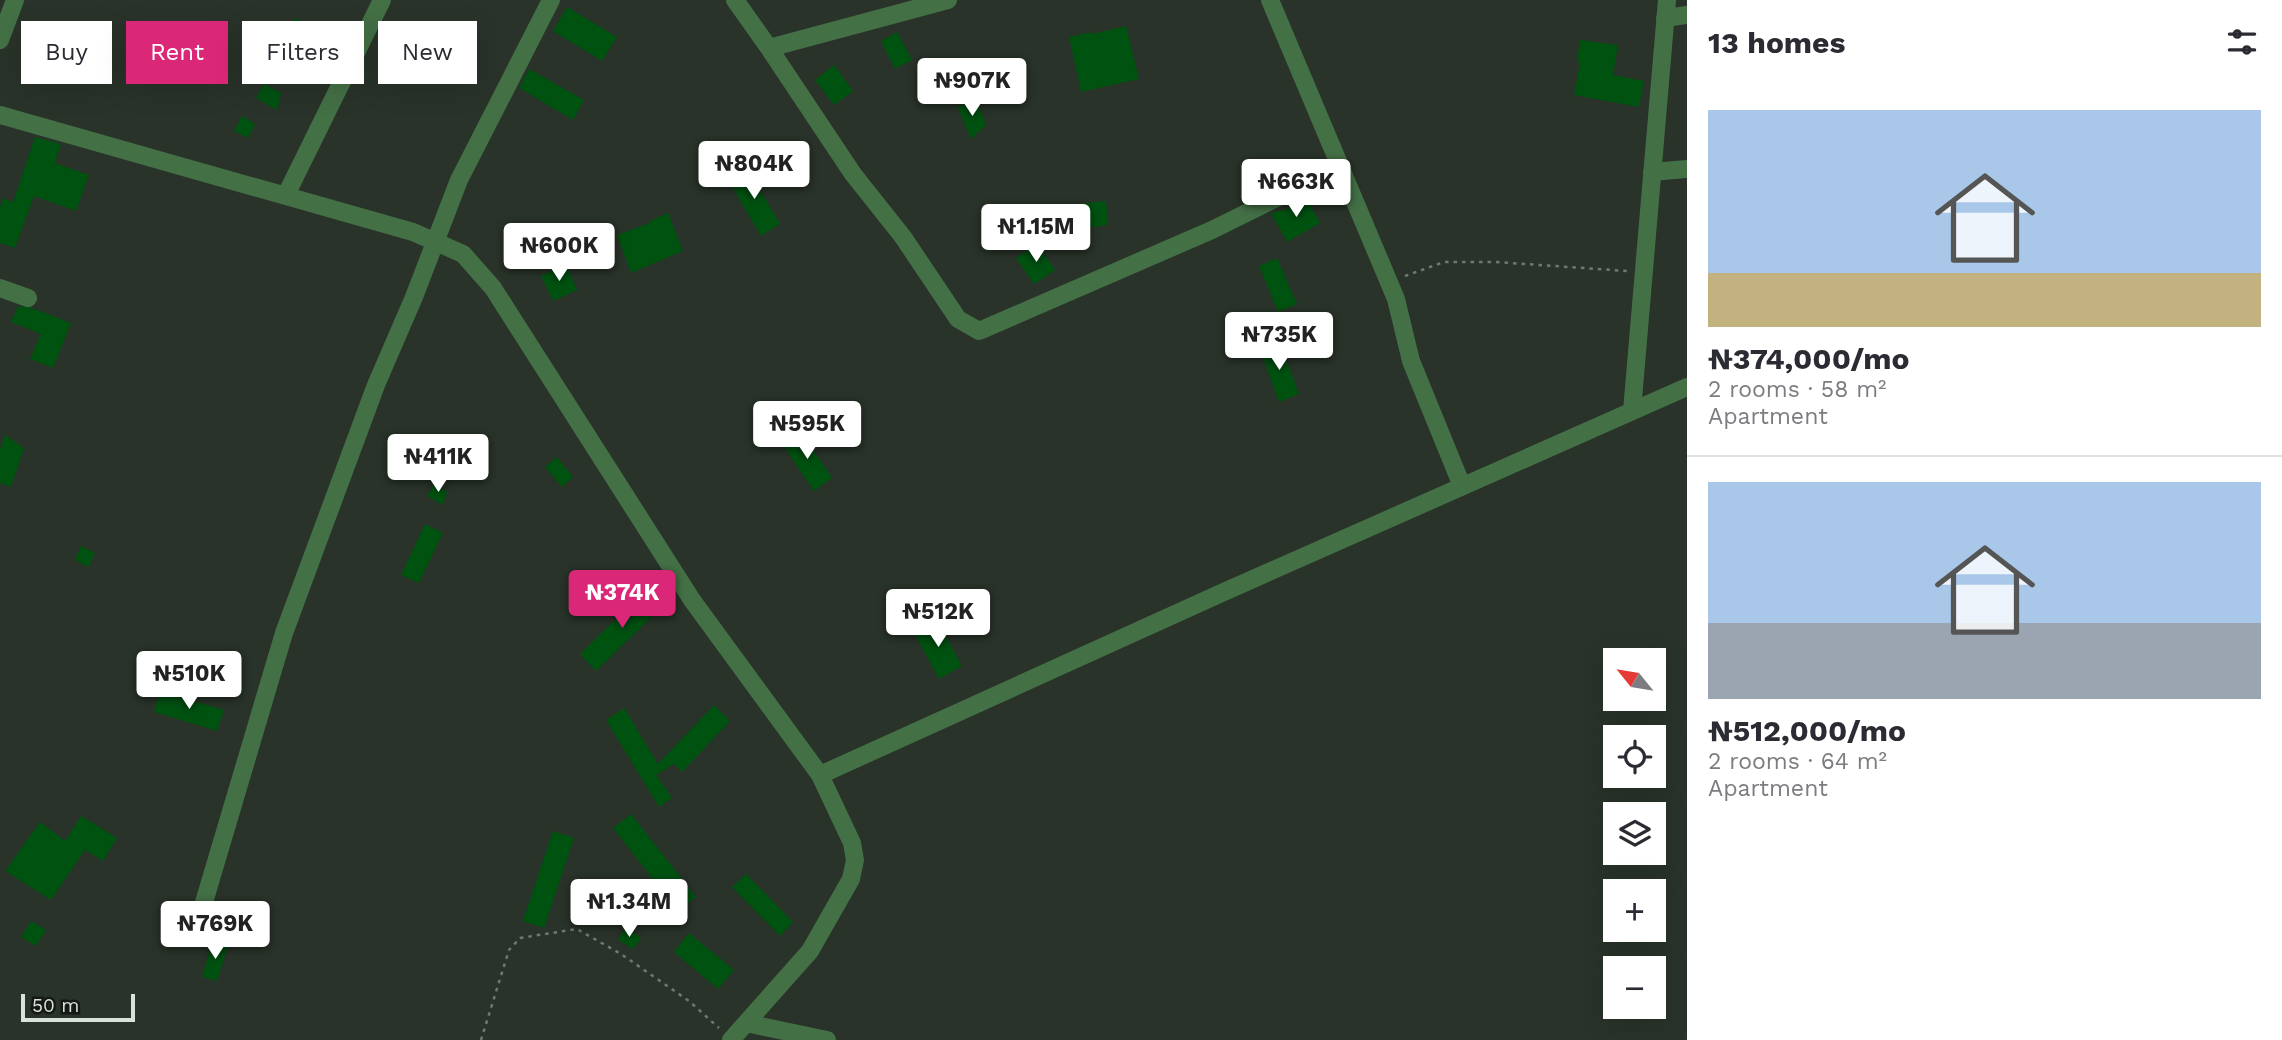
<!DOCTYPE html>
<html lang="en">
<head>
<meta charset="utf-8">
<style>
	:root { --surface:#fff; --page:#f2f2f3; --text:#2b2b33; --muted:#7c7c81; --line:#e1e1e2; --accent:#db2777 }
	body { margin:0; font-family:"Work Sans",sans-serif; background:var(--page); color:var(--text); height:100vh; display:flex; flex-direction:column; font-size:26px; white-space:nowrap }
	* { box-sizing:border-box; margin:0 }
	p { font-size:23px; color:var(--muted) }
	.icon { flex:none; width:38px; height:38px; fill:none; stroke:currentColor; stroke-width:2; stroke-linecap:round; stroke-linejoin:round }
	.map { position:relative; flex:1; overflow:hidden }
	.drawer { display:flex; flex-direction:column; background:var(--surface); width:595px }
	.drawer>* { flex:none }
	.guide { position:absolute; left:21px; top:21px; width:665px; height:63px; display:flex; gap:14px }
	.needle { width:46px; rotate:300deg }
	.controls { position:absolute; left:1603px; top:648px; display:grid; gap:14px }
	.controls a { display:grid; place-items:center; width:63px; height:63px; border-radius:0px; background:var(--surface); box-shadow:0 7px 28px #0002; font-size:35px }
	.scale { position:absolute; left:21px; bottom:18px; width:114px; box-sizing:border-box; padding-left:7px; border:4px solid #dae1da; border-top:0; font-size:19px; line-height:24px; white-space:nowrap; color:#dae1da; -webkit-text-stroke:5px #151915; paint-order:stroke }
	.price { position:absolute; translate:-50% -60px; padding:0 16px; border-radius:7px; background:#fff; color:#222; font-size:23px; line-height:46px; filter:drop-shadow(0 2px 4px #0008) }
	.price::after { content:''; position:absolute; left:50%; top:42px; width:21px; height:16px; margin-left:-10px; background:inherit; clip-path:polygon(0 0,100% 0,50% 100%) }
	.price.active { background:var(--accent); color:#fff }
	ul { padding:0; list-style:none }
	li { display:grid; align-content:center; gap:14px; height:371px; padding:0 21px }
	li+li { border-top:2px solid var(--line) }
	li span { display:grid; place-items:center; height:217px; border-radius:0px; color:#555 }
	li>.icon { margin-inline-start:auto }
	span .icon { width:126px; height:126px; fill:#fffc; stroke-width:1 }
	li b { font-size:30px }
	h2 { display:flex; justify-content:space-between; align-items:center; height:84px; padding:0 21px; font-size:30px }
	.chip { padding:0 24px; border-radius:0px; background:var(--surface); box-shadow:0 7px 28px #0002; font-size:24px; line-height:63px }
	.chip.active { background:var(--accent); color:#fff }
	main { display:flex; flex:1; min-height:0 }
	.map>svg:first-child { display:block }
	.building { fill:#005211 }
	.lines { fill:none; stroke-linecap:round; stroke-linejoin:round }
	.path { stroke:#707970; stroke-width:2.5; stroke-dasharray:3.5 5; stroke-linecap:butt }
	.minor { stroke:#447046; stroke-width:18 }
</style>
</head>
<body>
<main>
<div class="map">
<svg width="1687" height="1040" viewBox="0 0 1687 1040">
	<rect width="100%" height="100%" fill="#293329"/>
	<path class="building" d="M567 7 617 37 602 61 553 31Z
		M295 18 344 40 335 62 285 40Z
		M1126 26 1139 79 1081 92 1069 37 1092 32V34Z
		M897 32 912 60 895 69 881 41Z
		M1580 40 1618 45 1613 75 1644 81 1639 107 1574 95 1580 62 1577 61Z
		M834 65 853 91 834 105 815 80Z
		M529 69 584 100 573 120 519 88Z
		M264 84 281 93 277 110 256 98Z
		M978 103 986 125 971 139 957 106Z
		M242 116 255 124 248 138 234 131Z
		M35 137 61 144 55 163 89 175 76 211 34 196 15 248 0 243V207L3 198 13 202Z
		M746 166 780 224 761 236 727 178Z
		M1306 197 1320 223 1287 242 1271 213 1295 207 1293 203Z
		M1106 201 1108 225 1078 229 1076 204Z
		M668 213 683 251 631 273 617 235 650 223V221Z
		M1037 243 1055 270 1034 284 1016 258Z
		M1277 258 1297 304 1278 312 1259 266Z
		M566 264 577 290 553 301 541 276Z
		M18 306 32 308 71 323 53 368 30 359 41 334 11 322Z
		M1280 343 1299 394 1279 402 1260 350Z
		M800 431 832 478 814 491 782 444Z
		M5 435 24 448 11 487 0 483V450Z
		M557 457 573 477 562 487 545 467Z
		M434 484 447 492 443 505 427 496Z
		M425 524 443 533 419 583 401 575Z
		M81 546 95 553 88 567 75 560Z
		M647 589 663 606 596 671 580 654Z
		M936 618 962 666 939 679 913 631Z
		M160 691 224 710 217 731 154 712Z
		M714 705 730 721 682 772 674 764 656 775 672 798 659 807 606 720 624 708 658 764Z
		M631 814 696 897 678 911 613 828Z
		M81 816 117 838 103 861 85 850 51 900 5 871 40 822 65 841Z
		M553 831 574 838 544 928 523 921Z
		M746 874 793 922 780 936 732 887Z
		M31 921 46 930 36 946 21 937Z
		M625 928 641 938 633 949 618 940Z
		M689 933 734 970 718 989 674 952Z
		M212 942 228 946 217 981 202 977Z"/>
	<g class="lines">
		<path class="path" d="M1405 276 1444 262H1496L1627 271
			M481 1040 509 950 520 938 577 929 621 954 689 1001 719 1028"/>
		<path class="minor" d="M735 0 769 48 948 0
			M1270 0 1396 299 1411 361 1462 486
			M1665 18 1687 15
			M0 40 15 0
			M769 48 853 174 903 237 958 319 979 331 1212 230 1341 166
			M0 115 413 232 463 254 493 288 692 600 820 775 852 843 855 860 851 879 810 951 731 1040
			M1652 172 1687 169
			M286 195 382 0
			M0 288 28 298
			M1632 411 1667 0
			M820 775 1226 591 1687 387
			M202 909 284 633 376 385 414 297 459 180 551 0
			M746 1023 827 1040"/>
	</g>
</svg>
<div class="controls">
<a><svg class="needle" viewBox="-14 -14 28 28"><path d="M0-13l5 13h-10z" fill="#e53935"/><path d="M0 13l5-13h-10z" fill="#7c7c81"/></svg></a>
<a><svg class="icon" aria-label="locate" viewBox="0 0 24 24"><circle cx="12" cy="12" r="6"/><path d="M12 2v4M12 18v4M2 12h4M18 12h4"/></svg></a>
<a><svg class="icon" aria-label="layers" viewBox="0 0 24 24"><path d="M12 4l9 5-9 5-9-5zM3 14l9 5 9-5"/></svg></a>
<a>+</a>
<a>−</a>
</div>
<div class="scale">50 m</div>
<b class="price" style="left:972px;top:118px">₦907K</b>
<b class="price" style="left:754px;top:201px">₦804K</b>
<b class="price" style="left:1296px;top:219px">₦663K</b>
<b class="price" style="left:1036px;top:264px">₦1.15M</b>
<b class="price" style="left:559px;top:283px">₦600K</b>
<b class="price" style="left:1279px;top:372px">₦735K</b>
<b class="price" style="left:807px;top:461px">₦595K</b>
<b class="price" style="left:438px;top:494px">₦411K</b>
<b class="price active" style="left:622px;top:630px">₦374K</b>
<b class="price" style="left:938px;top:649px">₦512K</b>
<b class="price" style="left:189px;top:711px">₦510K</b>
<b class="price" style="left:629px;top:939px">₦1.34M</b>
<b class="price" style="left:215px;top:961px">₦769K</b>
<div class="guide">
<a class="chip">Buy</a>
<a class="chip active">Rent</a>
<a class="chip">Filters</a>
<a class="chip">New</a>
</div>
</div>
<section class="drawer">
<h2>13 homes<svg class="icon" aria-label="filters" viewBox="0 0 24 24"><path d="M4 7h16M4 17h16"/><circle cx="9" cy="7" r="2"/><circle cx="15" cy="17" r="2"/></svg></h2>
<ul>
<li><span style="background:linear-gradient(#a9c7e8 75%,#c2b280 0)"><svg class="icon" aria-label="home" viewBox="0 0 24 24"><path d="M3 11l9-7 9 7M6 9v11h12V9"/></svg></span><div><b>₦374,000/mo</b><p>2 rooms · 58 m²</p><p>Apartment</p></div></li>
<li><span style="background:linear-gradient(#a9c7e8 65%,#9aa5b1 0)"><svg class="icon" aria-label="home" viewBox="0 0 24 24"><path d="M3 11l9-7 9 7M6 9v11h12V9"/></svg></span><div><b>₦512,000/mo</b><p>2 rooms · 64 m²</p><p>Apartment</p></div></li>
</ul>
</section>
</main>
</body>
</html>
